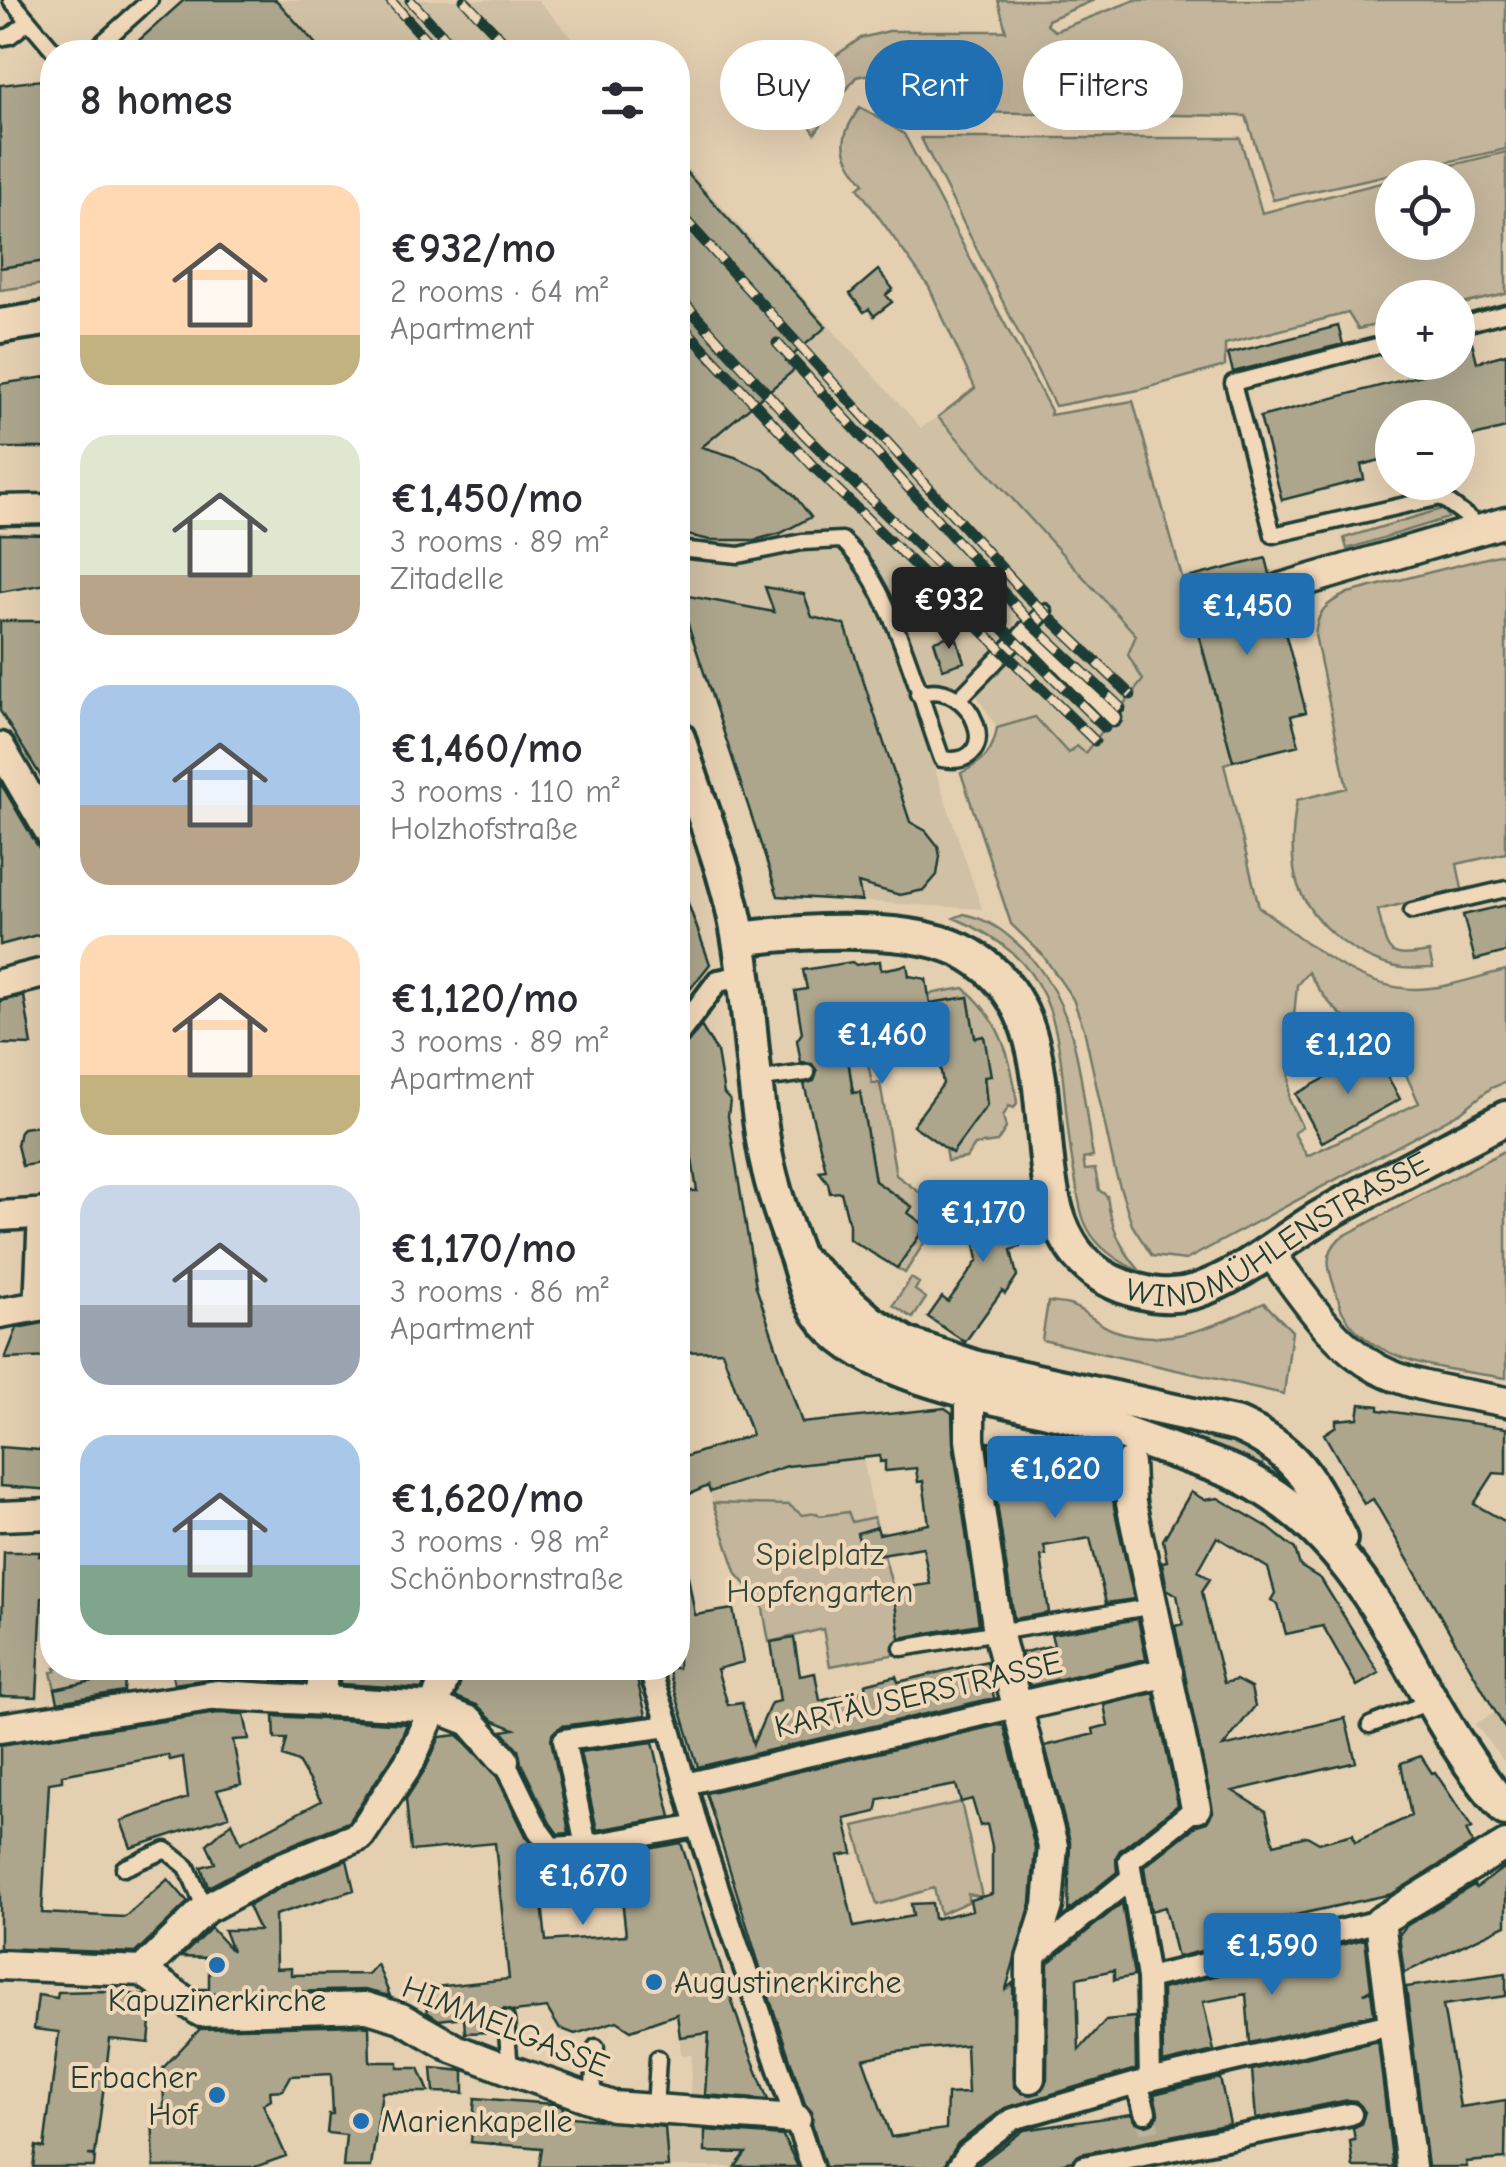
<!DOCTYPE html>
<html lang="en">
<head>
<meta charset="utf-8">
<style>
	:root { --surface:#fff; --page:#f2f2f3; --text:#2b2b33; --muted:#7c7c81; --accent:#1f6fb2 }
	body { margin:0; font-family:"Comic Neue",sans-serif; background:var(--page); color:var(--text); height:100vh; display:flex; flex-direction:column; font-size:38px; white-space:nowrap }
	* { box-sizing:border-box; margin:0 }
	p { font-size:32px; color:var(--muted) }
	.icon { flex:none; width:55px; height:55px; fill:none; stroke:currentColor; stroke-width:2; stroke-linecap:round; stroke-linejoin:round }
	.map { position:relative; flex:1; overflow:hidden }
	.details { position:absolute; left:40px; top:40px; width:650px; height:1640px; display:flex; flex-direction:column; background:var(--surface); border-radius:40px; box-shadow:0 10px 40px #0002 }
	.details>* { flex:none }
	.guide { position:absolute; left:720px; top:40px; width:635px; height:90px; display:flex; gap:20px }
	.fabs { position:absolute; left:1375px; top:160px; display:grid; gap:20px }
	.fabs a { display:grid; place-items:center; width:100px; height:100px; border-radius:50%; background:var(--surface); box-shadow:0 10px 40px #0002; font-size:50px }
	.price { position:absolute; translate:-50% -85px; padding:0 22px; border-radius:10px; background:var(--accent); color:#fff; font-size:32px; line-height:65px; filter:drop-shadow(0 2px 5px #0008) }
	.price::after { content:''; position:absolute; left:50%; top:60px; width:30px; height:22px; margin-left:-15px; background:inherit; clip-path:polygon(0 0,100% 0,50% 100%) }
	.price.current { background:#222; color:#fff }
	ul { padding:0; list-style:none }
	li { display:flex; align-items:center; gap:30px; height:250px; padding:0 40px }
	li span { display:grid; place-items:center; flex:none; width:280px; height:200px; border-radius:30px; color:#555 }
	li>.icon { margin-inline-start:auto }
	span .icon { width:120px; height:120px; fill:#fffc; stroke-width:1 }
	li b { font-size:42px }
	h2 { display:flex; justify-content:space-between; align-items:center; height:120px; padding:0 40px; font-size:42px }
	.pill { padding:0 35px; border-radius:45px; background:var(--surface); box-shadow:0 10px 40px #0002; font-size:35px; line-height:90px }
	.pill.current { background:var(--accent); color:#fff }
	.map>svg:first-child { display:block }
	.built { fill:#d0c0a4 }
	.green { fill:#c4b69c; stroke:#727a68; stroke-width:2.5; fill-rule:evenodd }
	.building { fill:#ada68d; stroke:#1f3d34; stroke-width:2.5; fill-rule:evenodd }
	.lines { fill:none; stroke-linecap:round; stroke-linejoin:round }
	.pedestrian-tunnel { stroke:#bdb298; stroke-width:20; stroke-dasharray:20 10; stroke-linecap:butt }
	.service-casing { stroke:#1f3d34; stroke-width:21 }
	.pedestrian-casing { stroke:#1f3d34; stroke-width:28 }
	.minor-casing { stroke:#1f3d34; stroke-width:35 }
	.tertiary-casing { stroke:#1f3d34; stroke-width:40 }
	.service { stroke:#f1d8b9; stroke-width:14 }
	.pedestrian { stroke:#f1d8b9; stroke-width:20 }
	.minor { stroke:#f1d8b9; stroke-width:28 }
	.tertiary { stroke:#f1d8b9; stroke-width:32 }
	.rail-casing { stroke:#1f3d34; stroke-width:11 }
	.rail { stroke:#f1d8b9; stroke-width:8; stroke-dasharray:22; stroke-linecap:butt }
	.poi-dot { fill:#1f6fb2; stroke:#f1d8b9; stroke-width:4 }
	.labels { text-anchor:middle; stroke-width:8; stroke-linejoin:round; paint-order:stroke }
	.street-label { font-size:32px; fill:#1f3d34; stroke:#f1d8b9 }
	.park-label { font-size:32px; fill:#30493e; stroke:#f1d8b9 }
	.poi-label { font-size:32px; fill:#1f3d34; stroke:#f1d8b9; text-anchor:start }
</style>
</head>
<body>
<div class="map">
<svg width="1506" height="2167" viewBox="0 0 1506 2167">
	<rect width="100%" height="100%" fill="#e4cfb1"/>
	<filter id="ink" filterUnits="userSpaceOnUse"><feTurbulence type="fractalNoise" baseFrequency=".01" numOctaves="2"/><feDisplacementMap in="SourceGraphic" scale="20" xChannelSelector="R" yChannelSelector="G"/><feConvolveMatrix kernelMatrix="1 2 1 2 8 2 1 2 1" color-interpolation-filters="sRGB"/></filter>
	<g filter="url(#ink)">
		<path class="built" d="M183 0H538L585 52H124Z
			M678 158 921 428 938 417 1136 635 1143 679 1085 754H1069L1035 717 997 728 977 696 947 681 927 679 912 701 982 909 778 896 678 594Z
			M856 1417 874 1517 852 1522 848 1512 820 1516 816 1513 802 1515 789 1505 713 1503 697 1452 778 1426Z
			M1506 1706V1764L1475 1724Z
			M693 2025 742 2032 770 2106 689 2110 692 2055H681L679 2027Z
			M665 2120 775 2122 788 2167H668Z"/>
		<path class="green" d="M998 0H1094L1048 20 1047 25 1055 31 1135 0H1506V149L1273 200 1246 116 946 112 885 71 856 77 815 133 786 92 815 75 828 61 861 38 889 31H1006Z
			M860 107 904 134 1051 411 1050 415 1133 401 1233 761 1224 764 1259 907C1305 940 1354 988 1415 989 1445 989 1476 977 1506 970V1082L1491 1088 1461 1112 1186 1260 1152 1256 1132 1225 1115 1171 1084 1029 1073 999 1042 954 1011 924 961 773C983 762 993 753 997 728L1035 717 1068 753 1077 746 1085 753 1143 680 1128 655 1136 635 938 417 975 388 929 287 858 188 864 183C839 151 838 140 860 107ZM1308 972C1323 997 1349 1036 1384 1027L1419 1103 1307 1156 1294 1133 1302 1127 1289 1099 1290 1056 1297 985Z
			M921 138H1240L1262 213 1392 180V242H1458V178L1402 177 1506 152V294L1458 305V298H1392V321L1358 329 1348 313 1225 344V366L1139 390 1055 406Z
			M52 260V283L0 290V268Z
			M1445 508 1448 518 1347 549 1344 538Z
			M1506 553V853L1457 864 1462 889 1378 910C1388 951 1383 960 1429 952L1433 968C1423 968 1411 969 1402 968 1355 961 1300 917 1294 869 1291 845 1293 823 1297 800L1347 788 1315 635C1318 610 1325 604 1348 593Z
			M964 914C990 920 1004 931 1023 949 1081 1009 1079 1079 1093 1157L1083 1159 1085 1170 1095 1169 1099 1190 1107 1196C1111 1227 1120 1248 1141 1272 1121 1263 1099 1250 1088 1229 1080 1215 1078 1194 1075 1177 1053 1066 1082 970 954 918Z
			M964 988C999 1017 1012 1058 1017 1103L1014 1108 1009 1106 1003 1116 1006 1128 997 1142 975 1145 966 1158 947 1161 945 1148 952 1153 986 1106 983 1036 975 1038 968 997 927 1004 928 994Z
			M850 1047 867 1058 872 1083H880L896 1175 927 1198 931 1232 905 1273 897 1268 926 1226 908 1213 912 1206 875 1181 860 1093H853L847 1053Z
			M1506 1150V1378C1452 1369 1372 1366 1342 1311 1339 1304 1338 1296 1335 1289 1328 1268 1323 1255 1340 1238Z
			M911 1278 919 1283 915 1290 926 1298 913 1318 893 1305Z
			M1048 1302C1055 1303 1065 1303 1072 1306 1086 1311 1098 1325 1113 1330 1167 1349 1215 1326 1264 1303L1292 1331 1284 1394 1042 1340Z
			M1096 1410 1218 1435 1270 1451 1255 1476Z
			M713 1503 789 1505 802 1515 817 1513 820 1516 848 1512 852 1522 874 1517 893 1589 903 1653 830 1666 823 1629 769 1642 762 1603 737 1574Z
			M55 1668H116L103 1670V1679L55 1689 51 1672 56 1671Z
			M961 1802 982 1897 968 1894V1902L940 1914 934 1888 877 1905 854 1826Z"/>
		<path class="building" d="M184 0H276L323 52H126Z
			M42 80 52 96V260L0 268V85Z
			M678 163 826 327 786 361 794 370 702 447 735 457 764 470 794 495 811 517 781 533 755 540H710L678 533Z
			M878 270 893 289 886 295 892 302 874 316 869 309 864 312 850 294Z
			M1338 326 1343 344 1233 372 1228 354Z
			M1470 334 1477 362 1506 354V428L1458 440V418H1392V457L1361 465 1364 479 1282 500 1260 417 1426 374 1422 362H1458V336Z
			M52 376V448H0V384Z
			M0 534 52 535V583L0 592Z
			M1266 558 1270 574 1264 583V592L1270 601 1278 605 1306 712 1291 716 1299 745 1233 761 1184 579Z
			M765 587 804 594 812 617 845 625 910 822 926 831 938 846 940 856 937 875 924 890 900 895 858 883 862 901 778 896 678 594 774 612Z
			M0 621H48V629H52L48 723 52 730V794L0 711Z
			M955 634 964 662 943 669 934 641Z
			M0 782 37 845 52 864V931L0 945Z
			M680 881 710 964 683 998 685 1002 678 1012Z
			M1506 905V952L1475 960 1463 915Z
			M880 961 881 970 907 965 909 976 926 979 930 1003 968 997 975 1038 984 1036 991 1076 984 1077 987 1105 952 1153 913 1125 943 1084 937 1047 927 1048 921 1012 864 1021V1039L846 1046 853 1093 860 1092 875 1181 912 1207 908 1213 926 1226 897 1268 849 1239V1224L841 1192 830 1193 828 1183 819 1171 826 1170 804 1084 814 1081 817 1071 812 1064 801 1063 797 1040 802 1033 795 991 807 989 803 970 852 962 856 965Z
			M24 996 32 1045 0 1044V1001Z
			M701 1026 717 1052 724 1094 730 1100 728 1116 756 1287 802 1423 945 1408 952 1413 953 1443 979 1624 900 1638 893 1589 930 1584 923 1547 864 1557 857 1533 877 1527 879 1534 929 1524 923 1481 918 1482 916 1468 885 1471V1461L880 1462V1456L787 1466 710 1492 708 1486 678 1499V1459L752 1435 722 1351 678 1352V1191H697L690 1146 678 1148V1048L688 1043Z
			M1374 1052 1400 1099 1322 1142 1296 1094Z
			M52 1124V1161L22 1166 17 1145 20 1131 23 1128Z
			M1009 1190 1020 1247 1011 1250 1017 1276 1005 1294 1002 1291 965 1342 928 1317 942 1297 948 1302 978 1260 966 1196Z
			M52 1317V1357L5 1359 17 1328 43 1323Z
			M1360 1404 1379 1406V1410L1506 1428V1474L1494 1473 1474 1504 1506 1522V1730L1380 1511 1373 1499 1364 1504 1324 1434 1336 1426V1420L1358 1418Z
			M988 1442 1111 1466 1114 1507 1134 1599 1106 1603 1090 1538 1044 1546 1046 1555 1041 1556 1049 1613 1014 1619Z
			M0 1447 52 1451V1490L0 1486Z
			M1191 1492 1205 1500 1218 1498 1266 1526 1295 1549 1300 1566 1321 1579 1379 1673 1357 1686 1323 1626 1286 1634 1278 1604 1271 1600 1275 1593 1268 1568 1217 1537 1198 1571 1210 1579 1202 1591 1208 1619 1224 1683 1236 1680 1251 1688 1255 1706 1223 1747 1345 1718 1356 1762 1233 1791 1266 1811 1274 1844 1307 1836 1319 1843 1353 1834 1355 1842 1411 1816 1401 1763 1421 1756 1432 1773 1435 1772 1472 1828 1466 1830 1473 1844 1392 1894 1240 1927 1243 1941 1177 1957 1165 1907 1151 1911 1144 1867 1197 1825 1207 1822 1213 1812 1175 1626 1183 1624 1177 1595 1167 1589 1162 1562 1167 1561 1163 1540Z
			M4 1552H40L39 1556H52V1597L42 1598 37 1697 0 1696Z
			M688 1576 695 1615 733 1609 743 1662 717 1669 728 1705 742 1703 753 1744 771 1703 780 1701 771 1642 794 1638 800 1676 815 1673 820 1701 866 1690 865 1684 896 1676 898 1682 987 1661 994 1698 698 1767 668 1668H678V1577Z
			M1138 1619 1146 1659 1030 1686 1021 1653 1054 1645 1051 1634Z
			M126 1668 124 1691 58 1702 55 1689 103 1679 102 1670Z
			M171 1668H234L236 1679 215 1678 174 1684Z
			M273 1668H306L305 1682 273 1681Z
			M340 1668H430L422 1689 340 1684Z
			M465 1668H634L646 1715 562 1726 552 1734 569 1833 558 1834 550 1823 521 1763 518 1749 502 1731 514 1729 494 1721 477 1705 456 1697Z
			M1154 1693 1178 1805 1120 1850 1116 1857 1117 1872 1068 1911 1070 1842 1045 1746 1094 1734 1093 1729 1108 1725 1104 1705Z
			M218 1713 244 1714 249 1739 233 1740 241 1784 217 1790 229 1816 131 1848 121 1821 188 1798 183 1757 170 1760 168 1755 62 1775V1781L49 1783 42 1913 125 1917 168 1879 188 1902 135 1953 0 1948V1745Z
			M274 1716 407 1724 395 1753 348 1822 276 1851 208 1887 201 1867 215 1863 207 1844 232 1822 241 1843 321 1801 298 1762 283 1756 287 1739H275Z
			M998 1725 1004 1726 1035 1848 1031 1903 1006 1989 1013 1983 1014 2086 1022 2093 1031 2095 1039 2093 1047 2079 1048 1963 1122 1903 1134 1976 1114 1980V1970L1077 1978 1079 2050 1106 2020 1135 2017 1136 2069 1005 2108 958 2143 944 2167H825L812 2124V2112L805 2104 772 2006 706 1793ZM956 1785 961 1802 972 1799 980 1826 987 1824 992 1847V1894L970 1900 972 1910 934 1919 932 1903 911 1904 913 1916 854 1927 838 1856 853 1853 845 1819 876 1812 879 1799ZM966 2045 968 2093 947 2094 946 2129 891 2137 863 2059 896 2052Z
			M458 1735 496 1775 526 1836 544 1860H588L681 1843 742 2032 768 2100 705 2095 709 2033 680 2037 677 2014 631 2030 617 2021 575 2034 559 2028 547 2008 514 2012 504 2009 491 2014 492 2032 465 2033 464 2017 439 2020 427 2012 424 1988 509 1979 495 1843 411 1851 406 1799 426 1768 440 1737ZM619 1871 626 1935 546 1941 540 1885Z
			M653 1742 671 1817 597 1830 580 1752Z
			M347 1860 354 1890 275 1915 276 1969 291 1968V1975L368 1974 377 1964 390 1996 364 1990 206 1994 199 1989H209V1958L181 1957 211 1928 232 1951 224 1930H259L248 1906 290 1883Z
			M1506 1866V1925L1404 1973 1399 1935 1406 1926 1474 1885 1476 1888Z
			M1365 1939 1371 1989 1363 1993 1371 1991 1374 2014 1250 2043 1246 1994 1203 2002 1214 2051 1163 2063 1162 1989Z
			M1506 1973V1996L1443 2005 1460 2107 1506 2100 1505 2159 1466 2162 1467 2167H1428L1406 1987Z
			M103 1991 147 1996 153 2000 149 2043 110 2039 95 2155H88L95 2156 94 2167H33L36 2146 44 2148 59 2032 34 2029 38 1995 57 1998 58 1992Z
			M363 2025 369 2027 370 2062H398V2068H419L429 2092H382L371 2167H343L346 2135 327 2133 329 2114H333L331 2074 291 2076 283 2090 270 2091 271 2099 263 2104 286 2156 255 2167H154L152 2111 164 2109 163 2068 200 2029Z
			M1378 2041 1393 2167H1353L1350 2141 1355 2140 1353 2128 1361 2124 1365 2112 1356 2101 1348 2100 1256 2119 1252 2070Z
			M432 2068 464 2071V2093L434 2092Z
			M1220 2078 1230 2124 1081 2154 1072 2161 1046 2167H975L1024 2130 1131 2114 1136 2122 1150 2125 1158 2114 1154 2094Z
			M475 2098 554 2104 563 2107 562 2116 665 2127 668 2167H539L542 2148 471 2142Z
			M705 2130 783 2136 798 2167H735L746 2153 705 2152Z"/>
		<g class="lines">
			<path class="pedestrian-tunnel" d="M1145 2112 1153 2143"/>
			<g class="service-casing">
				<path id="service" d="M11 0 55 52
					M0 38 10 36 29 21
					M92 52 150 0
					M1458 326 1506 313
					M1392 342 1233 383 1273 535 1441 497 1482 528
					M678 549 739 555 802 542 842 540C892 586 918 694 942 759 1007 770 974 674 918 694
					M1026 629 1113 718
					M958 700 1044 612
					M1412 911 1506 889
					M755 1080 807 1073
					M902 1648 1154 1606
					M1370 1725 1432 1701
					M124 1868 166 1850 187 1867 205 1909
					M506 2019 510 2070
					M592 2099 596 2047
					M655 2110 658 2058"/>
			</g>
			<g class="pedestrian-casing">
				<path id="pedestrian" d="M678 1034 718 981 743 976
					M649 1668 669 1726 697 1826 812 2167
					M504 1760 538 1830 551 1848 586 1846 697 1826
					M685 1784 1016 1707
					M586 1846 564 1740 669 1726
					M1031 1959 1130 1879
					M1148 1978 1380 1921
					M1150 2081 1148 1978 1129 1861 1196 1808
					M1137 2083 1145 2112
					M958 2167 967 2154 1013 2119 1137 2083 1391 2024
					M1084 2167 1351 2114"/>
			</g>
			<g class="minor-casing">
				<path id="minor" d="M0 510 52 509
					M1281 588 1506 522
					M0 747 52 836
					M0 984 52 971
					M0 1216 52 1213
					M1268 1250C1301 1292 1330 1343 1378 1369 1416 1389 1465 1393 1506 1402
					M0 1313 39 1306 43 1213
					M976 1372 970 1406V1440L998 1632 1053 1846 1048 1906 1031 1959 1030 2078
					M1129 1464 1131 1503 1196 1808
					M0 1516 52 1514
					M321 1700 323 1668
					M1016 1707 1168 1672
					M0 1728 217 1695 434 1707 470 1721 504 1760
					M0 1965 142 1971 205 1909 283 1867 360 1836 410 1761 434 1707 448 1668
					M142 1971 201 2012 365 2007 401 2018 455 2049 510 2070 612 2106 796 2119
					M1411 2167 1380 1921 1506 1845"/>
			</g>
			<g class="tertiary-casing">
				<g id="tertiary">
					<path d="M0 326 52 318"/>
					<path d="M678 738C698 804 728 871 739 940 751 1011 752 1085 766 1157 773 1192 785 1224 797 1257 803 1277 807 1295 819 1313 863 1379 999 1396 1072 1416 1104 1425 1134 1438 1165 1448 1195 1459 1229 1468 1256 1484 1387 1561 1411 1703 1506 1809"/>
					<path id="s1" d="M739 939C799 931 918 923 970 955 1097 1031 990 1236 1122 1286 1147 1295 1170 1299 1196 1291 1240 1277 1280 1242 1319 1218 1380 1182 1444 1151 1506 1118"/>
					<path d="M800 1260 870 1322 908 1345 977 1368 1238 1425C1298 1451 1312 1483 1340 1539"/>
				</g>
			</g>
			<use href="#service" class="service"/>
			<use href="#pedestrian" class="pedestrian"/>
			<use href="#minor" class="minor"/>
			<use href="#tertiary" class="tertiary"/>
			<g class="rail-casing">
				<path id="rail" d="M390 0 437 52
					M410 0 458 52
					M464 0 514 52
					M678 212 1027 596 1131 695
					M678 296 805 435 1105 728
					M678 321 813 466 1095 741
					M777 343 1031 623 1121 708"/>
			</g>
			<use href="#rail" class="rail"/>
		</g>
	</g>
	<g class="poi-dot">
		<circle cx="217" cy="1965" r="10"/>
		<circle cx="654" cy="1982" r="10"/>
		<circle cx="217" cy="2095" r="10"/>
		<circle cx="361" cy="2121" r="10"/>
	</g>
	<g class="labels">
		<g class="street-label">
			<text dy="11" stroke="none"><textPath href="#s1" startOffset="792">WINDMÜHLENSTRASSE</textPath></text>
			<text transform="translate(918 1694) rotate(-13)" y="11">KARTÄUSERSTRASSE</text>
			<text transform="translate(506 2026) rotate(22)" y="11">HIMMELGASSE</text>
		</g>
		<g class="park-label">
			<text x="820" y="1565">Spielplatz<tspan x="820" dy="37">Hopfengarten</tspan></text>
		</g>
		<g class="poi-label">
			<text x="674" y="1993">Augustinerkirche</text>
			<text x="217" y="2011" text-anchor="middle">Kapuzinerkirche</text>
			<text x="197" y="2088" text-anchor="end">Erbacher<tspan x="197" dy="37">Hof</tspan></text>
			<text x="381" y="2132">Marienkapelle</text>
		</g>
	</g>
</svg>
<div class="fabs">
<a><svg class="icon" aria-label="locate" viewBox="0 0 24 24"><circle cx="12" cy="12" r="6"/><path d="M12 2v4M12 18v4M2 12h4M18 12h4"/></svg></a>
<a>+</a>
<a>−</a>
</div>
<b class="price current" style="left:949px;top:652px">€932</b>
<b class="price" style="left:1247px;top:658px">€1,450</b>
<b class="price" style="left:882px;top:1087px">€1,460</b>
<b class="price" style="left:1348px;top:1097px">€1,120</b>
<b class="price" style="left:983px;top:1265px">€1,170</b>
<b class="price" style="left:1055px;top:1521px">€1,620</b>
<b class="price" style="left:583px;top:1928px">€1,670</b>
<b class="price" style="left:1272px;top:1998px">€1,590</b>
<div class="guide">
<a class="pill">Buy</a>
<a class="pill current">Rent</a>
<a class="pill">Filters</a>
</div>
<section class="details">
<h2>8 homes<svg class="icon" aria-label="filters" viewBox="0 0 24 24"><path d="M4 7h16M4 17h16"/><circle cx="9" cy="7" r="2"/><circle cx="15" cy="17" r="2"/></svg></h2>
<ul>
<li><span style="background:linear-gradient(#ffd9b3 75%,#c2b280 0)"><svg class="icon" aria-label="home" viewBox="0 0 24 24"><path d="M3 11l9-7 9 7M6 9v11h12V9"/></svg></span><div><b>€932/mo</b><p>2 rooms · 64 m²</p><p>Apartment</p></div></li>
<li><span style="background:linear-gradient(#dfe7d0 70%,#b9a48a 0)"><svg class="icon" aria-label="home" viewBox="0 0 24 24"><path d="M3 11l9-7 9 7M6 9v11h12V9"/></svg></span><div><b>€1,450/mo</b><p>3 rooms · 89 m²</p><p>Zitadelle</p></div></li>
<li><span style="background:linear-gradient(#a9c7e8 60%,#b9a48a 0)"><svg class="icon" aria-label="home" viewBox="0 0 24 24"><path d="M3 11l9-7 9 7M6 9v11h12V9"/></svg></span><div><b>€1,460/mo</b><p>3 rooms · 110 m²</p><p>Holzhofstraße</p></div></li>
<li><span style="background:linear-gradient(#ffd9b3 70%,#c2b280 0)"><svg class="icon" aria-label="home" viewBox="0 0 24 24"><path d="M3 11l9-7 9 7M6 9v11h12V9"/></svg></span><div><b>€1,120/mo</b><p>3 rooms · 89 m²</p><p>Apartment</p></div></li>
<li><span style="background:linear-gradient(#c9d6e8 60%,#9aa5b1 0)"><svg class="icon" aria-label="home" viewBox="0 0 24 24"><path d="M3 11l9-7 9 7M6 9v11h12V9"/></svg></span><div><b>€1,170/mo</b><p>3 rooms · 86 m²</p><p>Apartment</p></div></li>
<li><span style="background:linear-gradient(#a9c7e8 65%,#7fa58c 0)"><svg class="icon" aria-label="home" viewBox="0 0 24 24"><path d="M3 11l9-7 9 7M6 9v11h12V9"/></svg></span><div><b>€1,620/mo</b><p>3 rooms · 98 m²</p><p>Schönbornstraße</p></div></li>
</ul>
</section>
</div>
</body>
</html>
